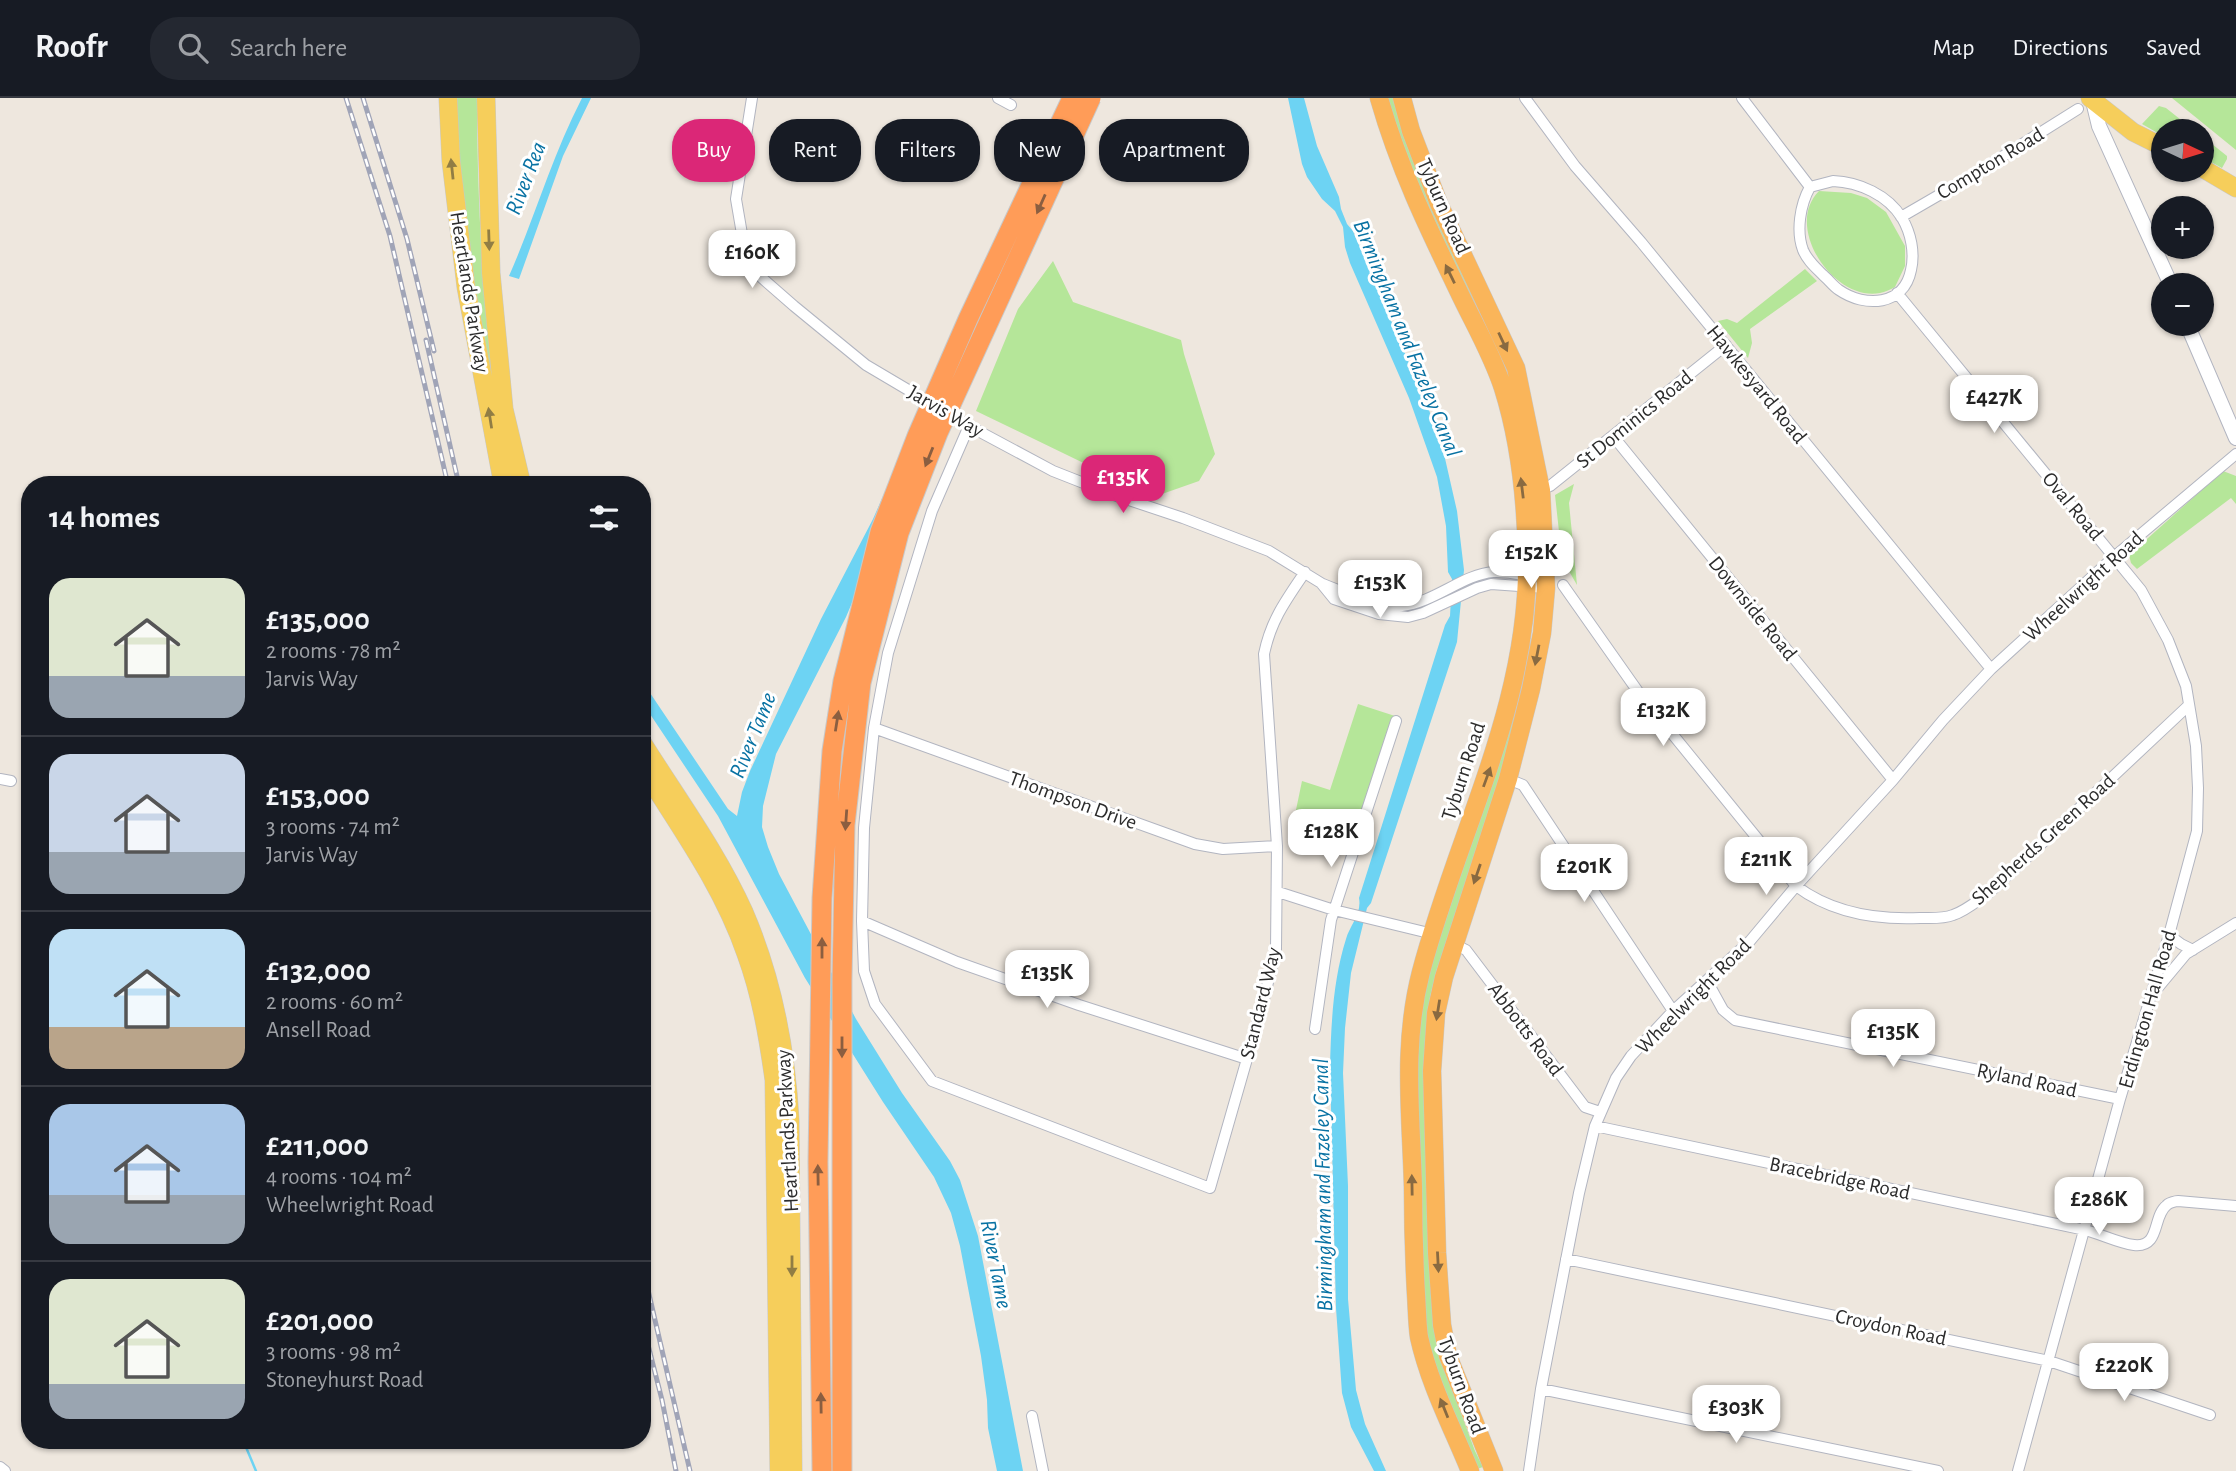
<!DOCTYPE html>
<html lang="en">
<head>
<meta charset="utf-8">
<style>
	:root { --surface:#171b24; --page:#242831; --text:#f1f3f6; --muted:#9ea1a6; --line:#363941; --accent:#db2777 }
	body { margin:0; font-family:"Alegreya Sans",sans-serif; background:var(--page); color:var(--text); height:100vh; display:flex; flex-direction:column; font-size:26px; white-space:nowrap }
	* { box-sizing:border-box; margin:0 }
	p { font-size:23px; color:var(--muted) }
	.icon { flex:none; width:38px; height:38px; fill:none; stroke:currentColor; stroke-width:2; stroke-linecap:round; stroke-linejoin:round }
	.map { position:relative; flex:1; overflow:hidden }
	.sheet { position:absolute; left:21px; top:378px; width:630px; height:973px; display:flex; flex-direction:column; background:var(--surface); border-radius:28px; box-shadow:0 2px 5px #0004 }
	.sheet>* { flex:none }
	.hud { position:absolute; left:672px; top:21px; width:665px; height:63px; display:flex; gap:14px }
	.needle { width:46px; rotate:94deg }
	.buttons { position:absolute; left:2151px; top:21px; display:grid; gap:14px }
	.buttons a { display:grid; place-items:center; width:63px; height:63px; border-radius:50%; background:var(--surface); box-shadow:0 2px 5px #0004; font-size:35px }
	.price { position:absolute; translate:-50% -60px; padding:0 16px; border-radius:14px; background:#fff; color:#222; font-size:23px; line-height:46px; filter:drop-shadow(0 2px 4px #0008) }
	.price::after { content:''; position:absolute; left:50%; top:42px; width:21px; height:16px; margin-left:-10px; background:inherit; clip-path:polygon(0 0,100% 0,50% 100%) }
	.price.current { background:var(--accent); color:#fff }
	ul { padding:0; list-style:none }
	li { display:flex; align-items:center; gap:21px; height:175px; padding:0 28px }
	li+li { border-top:2px solid var(--line) }
	li span { display:grid; place-items:center; flex:none; width:196px; height:140px; border-radius:21px; color:#555 }
	li>.icon { margin-inline-start:auto }
	span .icon { width:84px; height:84px; fill:#fffc; stroke-width:1 }
	li b { font-size:30px }
	h2 { display:flex; justify-content:space-between; align-items:center; height:84px; padding:0 28px; font-size:30px }
	.chip { padding:0 24px; border-radius:28px; background:var(--surface); box-shadow:0 2px 5px #0004; font-size:24px; line-height:63px }
	.chip.current { background:var(--accent); color:#fff }
	header { display:flex; align-items:center; gap:42px; box-sizing:border-box; height:98px; padding:0 35px; background:var(--surface); border-bottom:2px solid var(--line) }
	header strong { font-size:33px }
	nav { display:flex; gap:38px; margin-inline-start:auto; font-size:24px }
	.search { width:490px; height:63px; background:var(--page); display:flex; align-items:center; gap:18px; box-sizing:border-box; padding:0 24px; border-radius:28px; color:var(--muted); font-size:26px }
	.map>svg:first-child { display:block }
	.green { fill:#b5e699 }
	.water { fill:#6dd3f3 }
	.lines { fill:none; stroke-linecap:round; stroke-linejoin:round }
	.stream { stroke:#6dd3f3; stroke-width:2.5 }
	.minor-casing { stroke:#b2b5c0; stroke-width:12 }
	.tertiary-casing { stroke:#b2b5c0; stroke-width:16 }
	.primary-casing { stroke:#c8c8c8; stroke-width:19 }
	.trunk-casing { stroke:#c8c8c8; stroke-width:19 }
	.minor { stroke:#fff; stroke-width:10 }
	.tertiary { stroke:#fff; stroke-width:14 }
	.primary { stroke:#f6ce5b; stroke-width:18 }
	.trunk { stroke:#fab55a; stroke-width:18 }
	.rail-casing { stroke:#a0a4b7; stroke-width:5 }
	.rail { stroke:#fff; stroke-width:2.5; stroke-dasharray:8; stroke-linecap:butt }
	.motorway-bridge-casing { stroke:#c8c8c8; stroke-width:21; stroke-linecap:butt }
	.motorway-bridge { stroke:#ff9c58; stroke-width:19 }
	.oneway { fill:#917d44 }
	.oneway2 { fill:#8b5e40 }
	.oneway3 { fill:#896a41 }
	.labels { text-anchor:middle; stroke-width:6; stroke-linejoin:round; paint-order:stroke }
	.street-label { font-size:21px; fill:#2c2c2c; stroke:#fff }
	.water-label { font-size:23px; font-style:italic; fill:#0872a3; stroke:#fff }
</style>
</head>
<body>
<header>
<strong>Roofr</strong>
<div class="search"><svg class="icon" aria-label="search" viewBox="0 0 24 24"><circle cx="10" cy="10" r="6"/><path d="M15 15l6 6"/></svg>Search here</div>
<nav><a>Map</a><a>Directions</a><a>Saved</a></nav>
</header>
<div class="map">
<svg width="2236" height="1373" viewBox="0 0 2236 1373">
	<rect width="100%" height="100%" fill="#eee7de"/>
	<path class="green" d="M453 0H477C477 96 482 193 494 288L492 289 474 196Z
		M1384 0H1394L1504 258 1518 317 1461 192Z
		M2172 0H2236V52Z
		M2159 8 2166 10 2195 33H2163V38L2142 26Z
		M2202 38 2227 58V61L2222 70 2202 59Z
		M1819 93 1851 95 1867 100 1886 114 1905 148V168L1895 189C1891 191 1885 194 1880 195 1834 204 1783 129 1819 93Z
		M1053 163 1073 204 1181 242 1184 256 1215 356 1199 383 1162 396 1133 389 976 313 1018 211Z
		M1805 171 1817 183 1750 231 1752 245 1748 260 1718 223 1727 221 1737 225Z
		M2223 373 2236 378V406L2231 400 2137 471 2131 465 2129 457Z
		M1574 386 1569 405 1577 487 1562 461 1555 397Z
		M1525 574H1527L1504 680 1437 871 1430 899 1426 952 1447 1277 1475 1353 1483 1369 1477 1371 1427 1249 1414 969 1421 897 1519 600Z
		M1358 606 1395 618 1348 755 1291 736 1302 683 1330 692Z"/>
	<path class="water" d="M582 0H591L563 58 519 181 509 178C535 119 552 58 582 0Z
		M1288 0H1304L1317 48 1339 99 1341 111 1347 126 1353 133 1429 312 1444 356 1457 413 1464 472 1457 544 1371 805 1367 810 1351 875 1345 930 1343 975 1348 1088V1201L1356 1292 1365 1326 1386 1373H1374L1351 1329 1342 1295 1336 1210 1330 970C1331 927 1333 882 1346 841 1350 827 1362 816 1359 800L1445 527 1450 518 1452 481 1448 474 1446 428 1437 379 1409 300 1350 165 1345 149 1343 129 1335 113 1322 101 1307 79 1302 66Z
		M966 211 910 368 846 519 776 656 763 708 762 729 768 749 779 776 856 921 902 995 950 1063 960 1082 978 1138 1023 1373H997L988 1330 987 1302 981 1258 960 1148 951 1115 934 1079 883 1004 805 880 718 718 642 604V583L728 711 737 718 742 694 750 673 821 521 873 421Z"/>
	<g class="lines">
		<path class="stream" d="M243 1342 256 1373"/>
		<g class="minor-casing">
			<path id="minor" d="M752 0 736 101 742 136 750 156 762 180 794 208 866 267 969 328 1053 373 1114 397 1183 420 1269 453 1321 485 1334 501 1379 516 1408 519 1423 515 1477 490 1491 486 1546 490
				M998 0 1011 7
				M1525 0 1575 68 1641 144 1991 571
				M1742 0 1810 89
				M1833 83C1859 84 1888 97 1902 120 1911 135 1915 155 1911 172 1904 208 1865 210 1839 192 1833 188 1828 181 1823 177 1815 169 1807 162 1803 152 1796 133 1800 107 1810 89Z
				M1901 119 1970 79 2078 11
				M1897 195 2141 492 2168 542 2186 588 2196 648 2198 690 2197 733 2169 837 2120 1001 2018 1373
				M969 328 932 413 888 555 874 630 864 730 862 823 864 873 875 906 932 983 1210 1090 1263 905 1276 851 1277 748 1264 556C1271 522 1286 502 1305 474
				M1613 338 1893 682
				M1541 392 1550 388 1726 247
				M1323 486C1347 495 1376 511 1402 508 1433 505 1464 476 1493 474 1505 473 1519 477 1531 477
				M1563 487 1639 595 1796 788C1832 815 1876 822 1920 820 1931 820 1943 821 1953 817 1966 813 1978 802 1990 794L2189 607
				M874 630 1195 746 1223 751 1277 748
				M0 681 11 683
				M1508 681 1523 687 1673 913
				M1278 794 1334 812 1433 836
				M862 823 957 864 1079 907 1247 961
				M2169 837 2181 846 2193 852
				M1454 846 1466 852 1585 1009 1600 1014
				M1707 883 1723 912 1735 922 2120 1001
				M2156 892 2186 856 2236 825
				M1315 931 1331 822 1396 623
				M1595 1028 2085 1132C2101 1136 2118 1145 2134 1147 2161 1150 2152 1118 2167 1107 2168 1105 2176 1103 2178 1103L2236 1108
				M1566 1161 2049 1263 2210 1317
				M1541 1291 1938 1373
				M1032 1318 1043 1373
				M0 1369 5 1373
				M1529 1373 1541 1291 1579 1095 1595 1028 1616 980 1631 958 1673 913 1750 843 1796 788 1893 682 1943 622 1991 571 2115 458 2236 356"/>
		</g>
		<g class="tertiary-casing">
			<path id="tertiary" d="M2093 3 2099 28 2171 187
				M2187 226 2236 340"/>
		</g>
		<g class="primary-casing">
			<path id="primary" d="M448 0 451 63 466 189 503 387
				M486 0 491 175 504 311 522 387
				M2090 0 2133 34 2163 49
				M2202 70 2236 90
				M642 644C677 700 717 754 744 814 773 881 786 949 790 1022L793 1373
				M642 669C680 729 723 789 746 856 761 897 768 939 774 982L779 1373"/>
		</g>
		<g class="trunk-casing">
			<path id="trunk" d="M1379 0C1399 70 1427 128 1458 192 1473 224 1492 256 1503 290 1520 344 1526 403 1527 460 1530 606 1457 736 1421 874 1402 947 1411 1015 1413 1089 1413 1125 1414 1160 1416 1196 1417 1210 1417 1225 1419 1239 1429 1285 1452 1329 1470 1373
				M1402 0 1411 33 1439 106 1516 270 1541 392 1546 490 1542 535 1531 591 1508 681 1444 879 1436 915 1432 973 1437 1155 1442 1227 1448 1258 1494 1373"/>
		</g>
		<use href="#minor" class="minor"/>
		<use href="#tertiary" class="tertiary"/>
		<use href="#primary" class="primary"/>
		<use href="#trunk" class="trunk"/>
		<g class="rail-casing">
			<path id="rail" d="M346 0 390 138 448 387
				M363 0 407 141 434 253
				M426 242 459 387
				M642 1166 690 1373
				M642 1223 662 1302 676 1373"/>
		</g>
		<use href="#rail" class="rail"/>
		<g class="motorway-bridge-casing">
			<path id="motorway-bridge" d="M822 1373 818 1064 822 800 832 653 843 583 880 434 917 338 968 221 1072 0
				M842 1373V882L845 727 861 585 899 435 938 335 1091 0"/>
		</g>
		<use href="#motorway-bridge" class="motorway-bridge"/>
	</g>
	<defs><path id="oneway-solid" d="M-6-.8H1V-3.2L6.5 0L1 3.2V.8H-6Z" transform="scale(1.75)"/></defs>
	<g class="oneway">
		<use href="#oneway-solid" transform="translate(452 71) rotate(-96)"/>
		<use href="#oneway-solid" transform="translate(489 142) rotate(88)"/>
		<use href="#oneway-solid" transform="translate(490 320) rotate(-99)"/>
		<use href="#oneway-solid" transform="translate(792 1168) rotate(90)"/>
	</g>
	<g class="oneway2">
		<use href="#oneway-solid" transform="translate(1041 106) rotate(114)"/>
		<use href="#oneway-solid" transform="translate(929 359) rotate(112)"/>
		<use href="#oneway-solid" transform="translate(837 623) rotate(-81)"/>
		<use href="#oneway-solid" transform="translate(846 722) rotate(94)"/>
		<use href="#oneway-solid" transform="translate(822 850) rotate(-90)"/>
		<use href="#oneway-solid" transform="translate(842 949) rotate(90)"/>
		<use href="#oneway-solid" transform="translate(818 1077) rotate(-91)"/>
		<use href="#oneway-solid" transform="translate(821 1305) rotate(-91)"/>
	</g>
	<g class="oneway3">
		<use href="#oneway-solid" transform="translate(1450 176) rotate(-116)"/>
		<use href="#oneway-solid" transform="translate(1503 244) rotate(65)"/>
		<use href="#oneway-solid" transform="translate(1522 390) rotate(-97)"/>
		<use href="#oneway-solid" transform="translate(1537 557) rotate(101)"/>
		<use href="#oneway-solid" transform="translate(1487 679) rotate(-70)"/>
		<use href="#oneway-solid" transform="translate(1477 776) rotate(109)"/>
		<use href="#oneway-solid" transform="translate(1438 912) rotate(99)"/>
		<use href="#oneway-solid" transform="translate(1412 1087) rotate(-91)"/>
		<use href="#oneway-solid" transform="translate(1438 1164) rotate(87)"/>
		<use href="#oneway-solid" transform="translate(1444 1310) rotate(-112)"/>
	</g>
	<g class="labels">
		<g class="street-label">
			<text transform="translate(1990 65) rotate(-31)" y="7">Compton Road</text>
			<text transform="translate(1444 108) rotate(66)" y="7">Tyburn Road</text>
			<text transform="translate(470 194) rotate(81)" y="7">Heartlands Parkway</text>
			<text transform="translate(1757 286) rotate(51)" y="7">Hawkesyard Road</text>
			<text transform="translate(946 313) rotate(30)" y="7">Jarvis Way</text>
			<text transform="translate(1634 321) rotate(-39)" y="7">St Dominics Road</text>
			<text transform="translate(2073 408) rotate(50)" y="7">Oval Road</text>
			<text transform="translate(2083 488) rotate(-42)" y="7">Wheelwright Road</text>
			<text transform="translate(1753 510) rotate(51)" y="7">Downside Road</text>
			<text transform="translate(1463 673) rotate(-72)" y="7">Tyburn Road</text>
			<text transform="translate(1073 702) rotate(20)" y="7">Thompson Drive</text>
			<text transform="translate(2043 741) rotate(-42)" y="7">Shepherds Green Road</text>
			<text transform="translate(1693 898) rotate(-45)" y="7">Wheelwright Road</text>
			<text transform="translate(1260 905) rotate(-76)" y="7">Standard Way</text>
			<text transform="translate(2147 911) rotate(-74)" y="7">Erdington Hall Road</text>
			<text transform="translate(1526 931) rotate(53)" y="7">Abbotts Road</text>
			<text transform="translate(2027 982) rotate(12)" y="7">Ryland Road</text>
			<text transform="translate(787 1033) rotate(-93)" y="7">Heartlands Parkway</text>
			<text transform="translate(1840 1080) rotate(12)" y="7">Bracebridge Road</text>
			<text transform="translate(1891 1229) rotate(12)" y="7">Croydon Road</text>
			<text transform="translate(1462 1287) rotate(70)" y="7">Tyburn Road</text>
		</g>
		<g class="water-label">
			<text transform="translate(525 80) rotate(-69)" y="8">River Rea</text>
			<text transform="translate(1408 240) rotate(68)" y="8">Birmingham and Fazeley Canal</text>
			<text transform="translate(752 637) rotate(-68)" y="8">River Tame</text>
			<text transform="translate(1322 1087) rotate(-91)" y="8">Birmingham and Fazeley Canal</text>
			<text transform="translate(997 1166) rotate(79)" y="8">River Tame</text>
		</g>
	</g>
</svg>
<div class="buttons">
<a><svg class="needle" viewBox="-14 -14 28 28"><path d="M0-13l5 13h-10z" fill="#e53935"/><path d="M0 13l5-13h-10z" fill="#9ea1a6"/></svg></a>
<a>+</a>
<a>−</a>
</div>
<b class="price" style="left:752px;top:192px">£160K</b>
<b class="price" style="left:1994px;top:337px">£427K</b>
<b class="price current" style="left:1123px;top:417px">£135K</b>
<b class="price" style="left:1531px;top:492px">£152K</b>
<b class="price" style="left:1380px;top:522px">£153K</b>
<b class="price" style="left:1663px;top:650px">£132K</b>
<b class="price" style="left:1331px;top:771px">£128K</b>
<b class="price" style="left:1766px;top:799px">£211K</b>
<b class="price" style="left:1584px;top:806px">£201K</b>
<b class="price" style="left:1047px;top:912px">£135K</b>
<b class="price" style="left:1893px;top:971px">£135K</b>
<b class="price" style="left:2099px;top:1139px">£286K</b>
<b class="price" style="left:2124px;top:1305px">£220K</b>
<b class="price" style="left:1736px;top:1347px">£303K</b>
<div class="hud">
<a class="chip current">Buy</a>
<a class="chip">Rent</a>
<a class="chip">Filters</a>
<a class="chip">New</a>
<a class="chip">Apartment</a>
</div>
<section class="sheet">
<h2>14 homes<svg class="icon" aria-label="filters" viewBox="0 0 24 24"><path d="M4 7h16M4 17h16"/><circle cx="9" cy="7" r="2"/><circle cx="15" cy="17" r="2"/></svg></h2>
<ul>
<li><span style="background:linear-gradient(#dfe7d0 70%,#9aa5b1 0)"><svg class="icon" aria-label="home" viewBox="0 0 24 24"><path d="M3 11l9-7 9 7M6 9v11h12V9"/></svg></span><div><b>£135,000</b><p>2 rooms · 78 m²</p><p>Jarvis Way</p></div></li>
<li><span style="background:linear-gradient(#c9d6e8 70%,#9aa5b1 0)"><svg class="icon" aria-label="home" viewBox="0 0 24 24"><path d="M3 11l9-7 9 7M6 9v11h12V9"/></svg></span><div><b>£153,000</b><p>3 rooms · 74 m²</p><p>Jarvis Way</p></div></li>
<li><span style="background:linear-gradient(#bfe0f5 70%,#b9a48a 0)"><svg class="icon" aria-label="home" viewBox="0 0 24 24"><path d="M3 11l9-7 9 7M6 9v11h12V9"/></svg></span><div><b>£132,000</b><p>2 rooms · 60 m²</p><p>Ansell Road</p></div></li>
<li><span style="background:linear-gradient(#a9c7e8 65%,#9aa5b1 0)"><svg class="icon" aria-label="home" viewBox="0 0 24 24"><path d="M3 11l9-7 9 7M6 9v11h12V9"/></svg></span><div><b>£211,000</b><p>4 rooms · 104 m²</p><p>Wheelwright Road</p></div></li>
<li><span style="background:linear-gradient(#dfe7d0 75%,#9aa5b1 0)"><svg class="icon" aria-label="home" viewBox="0 0 24 24"><path d="M3 11l9-7 9 7M6 9v11h12V9"/></svg></span><div><b>£201,000</b><p>3 rooms · 98 m²</p><p>Stoneyhurst Road</p></div></li>
</ul>
</section>
</div>
</body>
</html>
